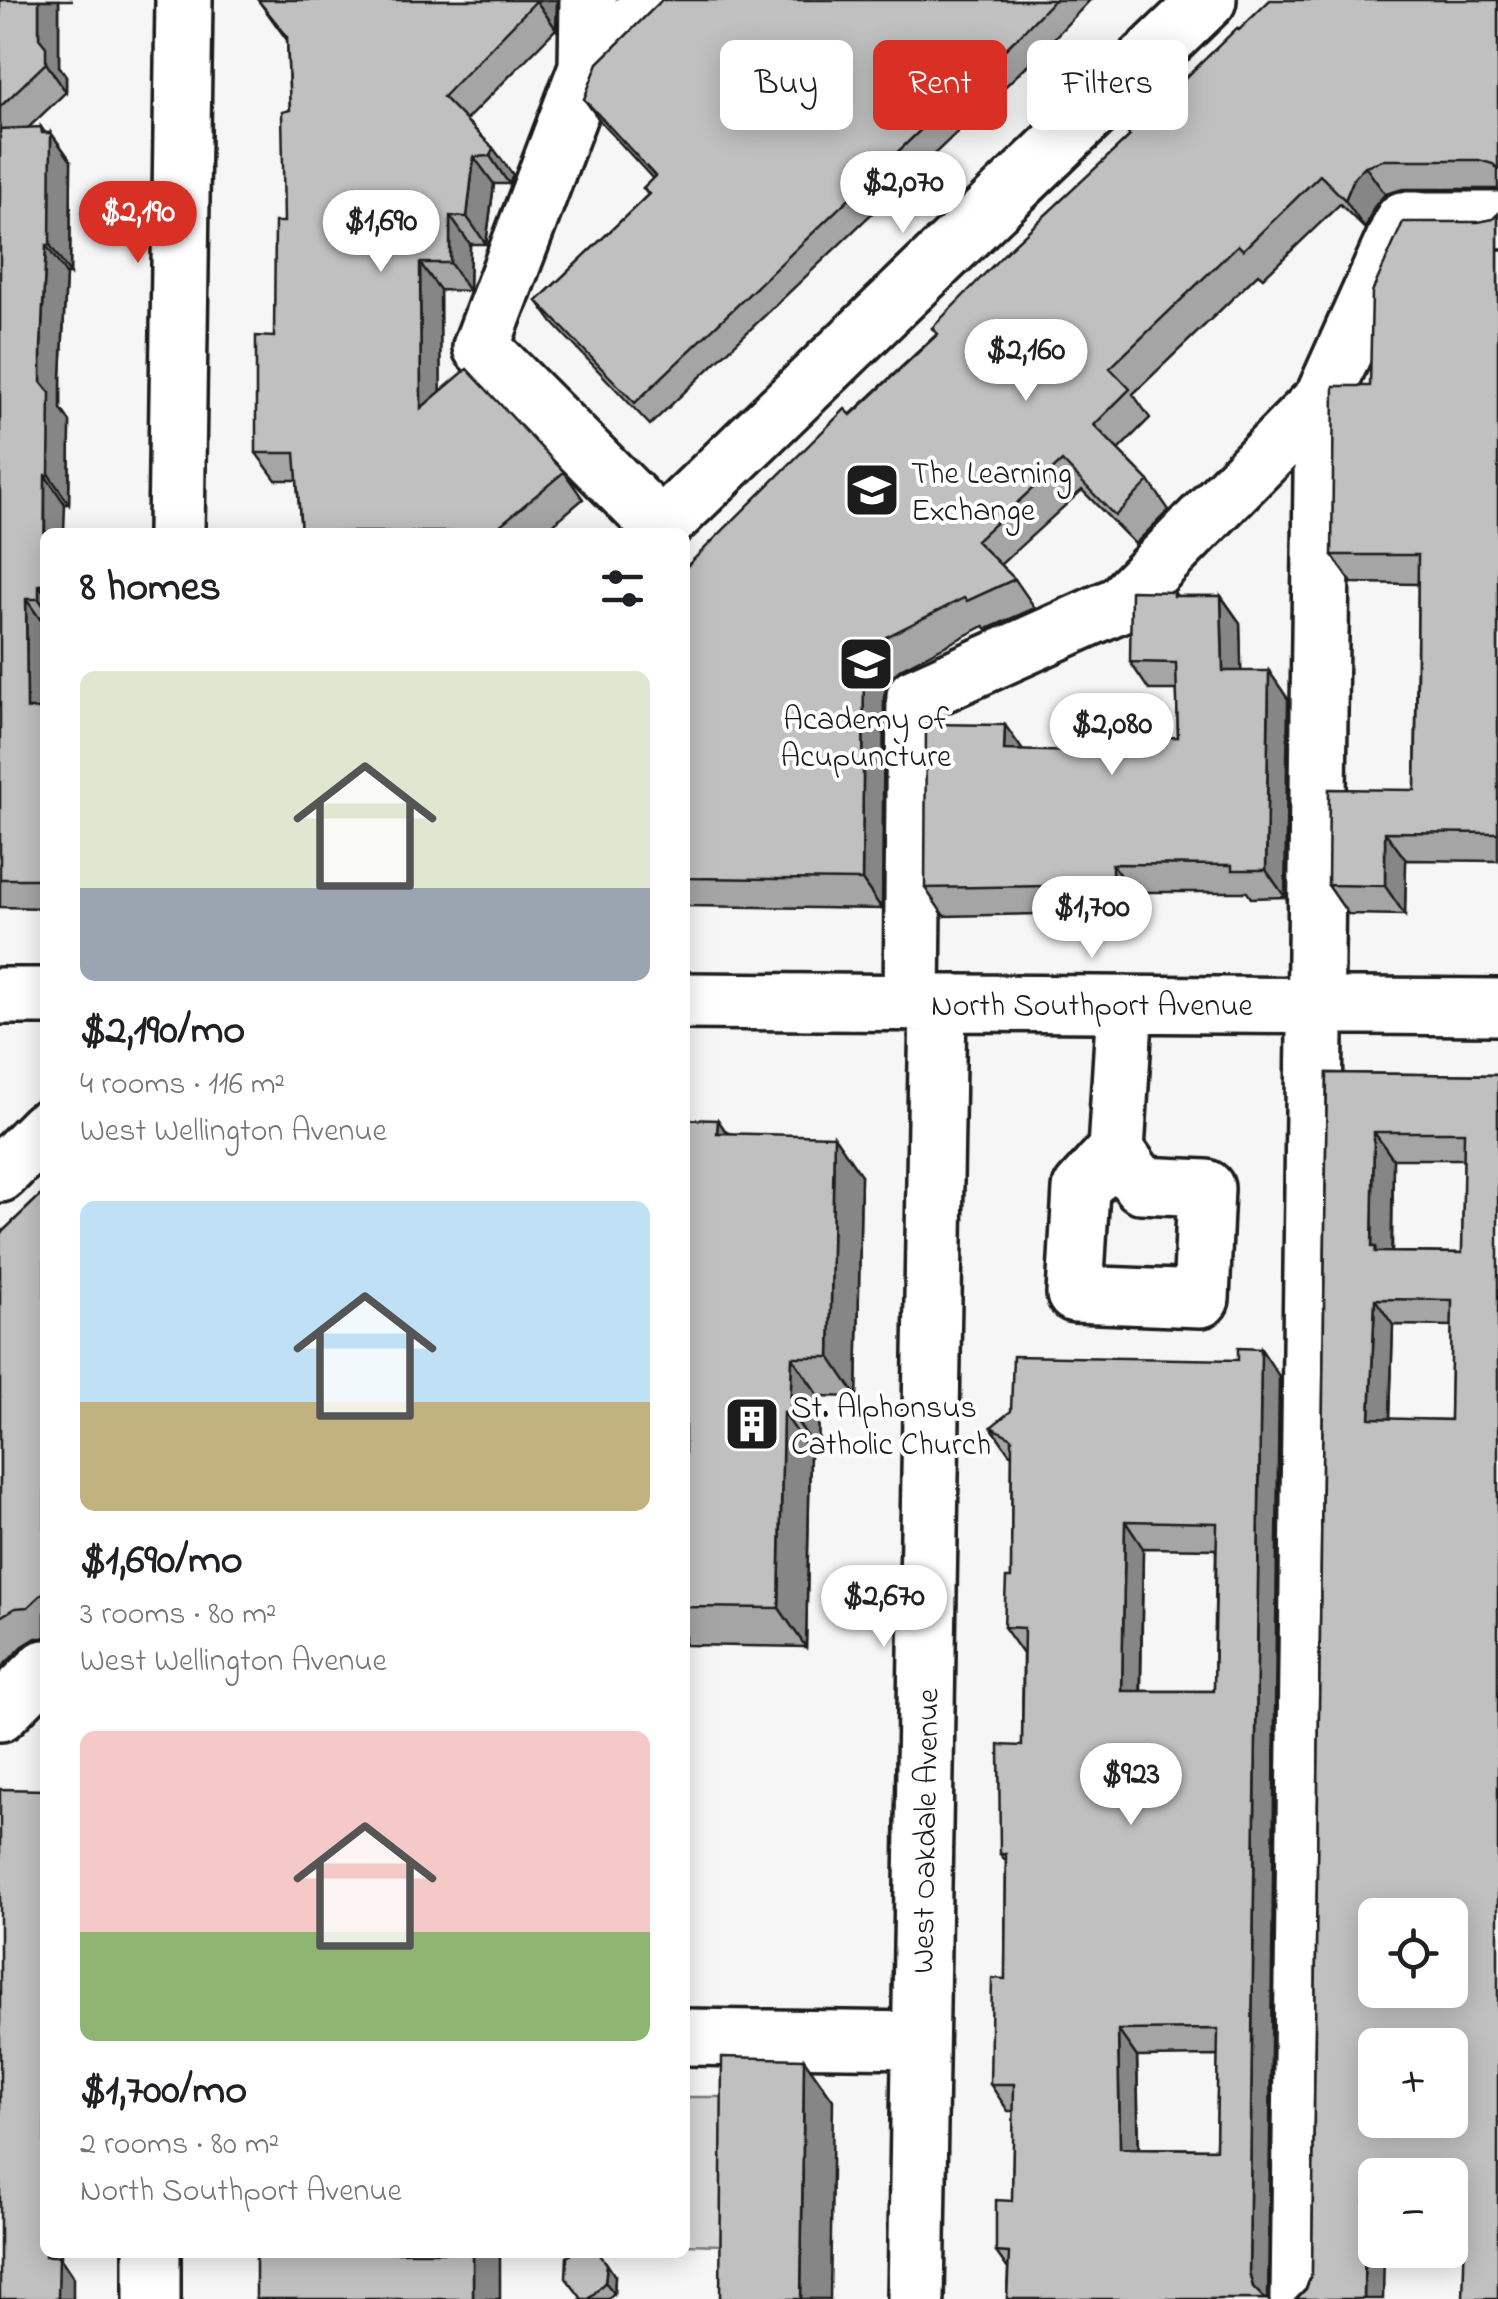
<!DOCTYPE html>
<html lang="en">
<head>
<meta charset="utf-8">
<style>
	:root { --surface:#fff; --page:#f6f6f6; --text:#202124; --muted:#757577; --accent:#d93025 }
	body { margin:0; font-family:"Indie Flower",sans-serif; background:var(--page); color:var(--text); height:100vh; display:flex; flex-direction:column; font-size:38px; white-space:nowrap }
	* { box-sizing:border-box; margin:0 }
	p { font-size:32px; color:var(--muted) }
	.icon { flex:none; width:55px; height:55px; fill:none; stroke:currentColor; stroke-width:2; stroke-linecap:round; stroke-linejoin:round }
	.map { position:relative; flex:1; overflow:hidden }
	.panel { position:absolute; left:40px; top:528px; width:650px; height:1730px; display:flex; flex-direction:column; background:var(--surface); border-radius:15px; box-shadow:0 5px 25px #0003 }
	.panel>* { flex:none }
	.guide { position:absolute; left:720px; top:40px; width:628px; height:90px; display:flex; gap:20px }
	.controls { position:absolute; left:1358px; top:1898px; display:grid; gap:20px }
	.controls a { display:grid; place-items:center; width:110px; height:110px; border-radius:15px; background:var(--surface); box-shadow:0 5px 25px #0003; font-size:50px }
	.price { position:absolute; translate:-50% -85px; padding:0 22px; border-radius:35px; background:#fff; color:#222; font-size:32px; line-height:65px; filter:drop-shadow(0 2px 5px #0008) }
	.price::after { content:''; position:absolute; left:50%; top:60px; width:30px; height:22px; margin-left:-15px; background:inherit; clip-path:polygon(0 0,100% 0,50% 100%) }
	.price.selected { background:var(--accent); color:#fff }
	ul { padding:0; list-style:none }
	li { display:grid; align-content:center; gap:20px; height:530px; padding:0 40px }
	li span { display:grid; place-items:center; height:310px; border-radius:15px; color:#555 }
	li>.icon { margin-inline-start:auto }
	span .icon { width:180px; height:180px; fill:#fffc; stroke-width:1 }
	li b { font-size:42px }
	h2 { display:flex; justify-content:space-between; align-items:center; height:120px; padding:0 40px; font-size:42px }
	.tag { padding:0 35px; border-radius:15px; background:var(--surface); box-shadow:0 5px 25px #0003; font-size:35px; line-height:90px }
	.tag.selected { background:var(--accent); color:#fff }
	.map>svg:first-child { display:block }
	.green { fill:#d6d6d6; stroke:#797979; stroke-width:2.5 }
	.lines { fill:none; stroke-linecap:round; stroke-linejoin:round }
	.minor-casing { stroke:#1c1c1c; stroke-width:62 }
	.major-casing { stroke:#1c1c1c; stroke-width:62 }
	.minor { stroke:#fff; stroke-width:55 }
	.major { stroke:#fff; stroke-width:55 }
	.wall { fill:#a5a5a5; stroke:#1c1c1c; stroke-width:2.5; fill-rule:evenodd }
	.shaded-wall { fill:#868686; stroke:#1c1c1c; stroke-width:2.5 }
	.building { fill:#c0c0c0; stroke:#1c1c1c; stroke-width:2.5; fill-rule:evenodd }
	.labels { text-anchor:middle; stroke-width:8; stroke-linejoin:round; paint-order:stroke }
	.poi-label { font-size:32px; fill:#1c1c1c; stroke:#fff; text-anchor:start }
	.street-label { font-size:32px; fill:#1c1c1c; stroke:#fff }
</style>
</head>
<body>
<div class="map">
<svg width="1498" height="2299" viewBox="0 0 1498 2299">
	<rect width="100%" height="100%" fill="#f6f6f6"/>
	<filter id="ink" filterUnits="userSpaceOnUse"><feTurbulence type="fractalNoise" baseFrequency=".01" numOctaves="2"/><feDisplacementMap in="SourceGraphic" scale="20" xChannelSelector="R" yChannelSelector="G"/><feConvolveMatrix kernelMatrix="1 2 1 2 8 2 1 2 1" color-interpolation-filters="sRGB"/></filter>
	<g filter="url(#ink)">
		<path class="green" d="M685 2097H723L722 2245 685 2244Z"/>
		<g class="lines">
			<g class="minor-casing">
				<path id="minor" d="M656 0 587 67 481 347 661 528
					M587 67 588 0
					M176 532 184 0
					M0 996H45
					M685 1001 1498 1007
					M912 1003 915 696 1120 604 1323 398 1403 220H1498
					M1116 1150 1141 1185 1206 1188 1201 1299 1075 1294 1081 1189 1116 1150 1125 1004
					M0 1713 45 1668
					M685 2037 920 2040
					M152 2299V2252
					M916 2299 938 1003
					M1299 2299 1323 398"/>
			</g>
			<g class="major-casing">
				<path id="major" d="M656 532 1208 0
					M0 1174 45 1129"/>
			</g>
			<use href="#minor" class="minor"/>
			<use href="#major" class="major"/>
		</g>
		<path class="wall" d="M0 0H73H59V66L66 76V92L28 128 45 133H51L71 161 70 274H66L61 376V409L70 422 69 504H65L45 532V908L0 907Z
			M258 0H557L556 29 466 120 493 148 513 175 509 184H494L486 244H470L469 291 440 290V392L564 472 583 499 544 532H301L297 480H276L256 453 274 337 284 222 290 110 287 40Z
			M663 0H1090L1036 57 650 425 553 323 537 301 648 195 643 188 653 179 600 121 584 99Z
			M1498 0V189H1403L1385 194 1374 207 1365 229 1340 204 1263 278 1258 274 1133 394 1150 418 1118 450 1149 481 1169 510 1135 544 1082 490 1000 565 1015 579 1035 608 987 629 984 626 902 668 890 678 884 696 882 909 685 906V568L937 334 932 328 1239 30Z
			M1498 214V861L1406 860 1405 915 1348 914 1328 885 1415 790 1418 584 1352 583 1332 555 1370 386 1478 222 1493 219Z
			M1174 592 1177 596H1221L1240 623 1241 671 1288 699 1285 897 1251 898 1247 892H1131V912L944 916 925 888 1023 751 1121 753 1178 737 1177 690H1149L1130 662Z
			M1327 1073 1498 1075 1465 2227H1450V2175H1375V2250L1306 2289 1312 2273ZM1393 1159H1464L1462 1253 1392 1252ZM1393 1325 1452 1326 1450 1420 1390 1419Z
			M685 1119 861 1175 857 1397 819 1396 818 1451H810L806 1647 685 1645Z
			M45 1191V1638H36L23 1646 0 1669V1234Z
			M1279 1376 1268 2299H1007L1008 2269 996 2252 1012 2201 1014 2111H1008L990 2084 1005 1979 1006 1861 1000 1854 1022 1746 1023 1654 1004 1627 1011 1578 1012 1455 1009 1453 991 1427ZM1143 1548 1216 1549 1214 1691H1141ZM1218 2056 1216 2149 1139 2148 1137 2057Z
			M615 2276 614 2293 608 2299H581Z"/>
		<path class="shaded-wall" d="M39 0H59V66L66 76V92L46 63 39 38Z
			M537 0H557L556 29 537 2Z
			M41 127 51 141V133L71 161 70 274 50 245Z
			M493 148 513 175 509 184 490 156Z
			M474 157 494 184 486 244 467 217Z
			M1365 166 1385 194 1374 207 1365 229 1345 200 1354 178Z
			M450 216 470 244 469 291 450 263Z
			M46 245 66 274 61 376V409L70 422 69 504 49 475 41 382V347Z
			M420 263 440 290 441 436 421 408Z
			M45 475 65 504 64 532H45V585Z
			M39 585 45 593V608L39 599Z
			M1221 596 1240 623 1242 699 1223 671Z
			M26 599 45 626V734L27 709Z
			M869 649 890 678 884 696 882 909 862 880 864 667Z
			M1269 671 1288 699 1285 897 1266 870Z
			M1005 725 1024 752 1004 750Z
			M1385 832 1406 860 1405 915 1385 886Z
			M1112 864 1131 892V912L1112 885Z
			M718 1120 745 1159 717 1133Z
			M1374 1132 1393 1159 1391 1270 1372 1247Z
			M834 1136 861 1175 857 1397 830 1357Z
			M1375 1299 1393 1325 1389 1445 1370 1418Z
			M1261 1349 1279 1376 1268 2299H1261L1253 2287 1249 2272Z
			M792 1357 819 1396 818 1451 790 1412Z
			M783 1412 810 1451 806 1647 779 1608Z
			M1125 1521 1143 1548 1140 1718 1122 1691Z
			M1118 2030 1137 2057 1139 2175 1120 2148Z
			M804 2059 833 2100 830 2299H801Z
			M45 2183V2219L38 2209Z
			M1365 2200 1375 2214V2250H1384L1383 2299H1364Z
			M45 2252H61V2259L73 2277V2299H58L45 2256Z
			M473 2252H500V2299H473Z
			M607 2264 615 2276 614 2293 605 2282Z"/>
		<path class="building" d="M0 0H39V38L46 47V63L0 107Z
			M258 0H537L443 97 493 148 490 156 474 157 467 217 450 216V263H420L421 408 467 369 564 472 492 532H301L295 453H256V336L274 337 275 222H284L282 112 290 110 287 36Z
			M662 0H1054L1020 35 635 403 537 301 649 194 643 188 655 176 584 99 598 63Z
			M1270 0H1498V169L1493 164 1479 160H1383L1365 166 1354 178 1345 200 1320 175 1243 250 1238 245 1110 368 1130 389 1094 425 1149 481 1115 516 1062 461 976 541 1015 579 967 601 964 598 882 639 869 649 864 667 862 880 685 878V568L845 409 851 415 938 334 932 328 1009 249 1130 136 1128 134 1237 28 1239 30Z
			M41 127 42 133H51L50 245H46L41 347V382L50 393 49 475H45L44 585H39V599H26L27 709H45V879H0V129Z
			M1498 214V833L1385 832V886L1328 885 1329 789 1415 790 1417 680 1418 555H1332L1334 386H1370L1372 292 1403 222H1478L1493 219Z
			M1131 591 1174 592V596H1221L1223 671H1269L1266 870H1232V865L1112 864V885L925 888 926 724 1005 725 1004 750 1121 753V739L1178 737 1176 663 1130 662Z
			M1327 1073 1498 1075V2299H1463L1466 2200H1450V2175H1375V2200H1365L1364 2299H1296L1306 2289 1312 2273ZM1374 1132H1464L1462 1253 1375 1252 1376 1247H1372ZM1375 1299 1452 1300 1450 1420 1370 1418ZM1375 1915H1450V1990H1375ZM1375 2045H1450V2120H1375Z
			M685 1119 718 1120 717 1133 834 1136 830 1357H792L790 1412H783L779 1608 685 1607Z
			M45 1191V1591L28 1607 15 1608 0 1617V1234Z
			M1238 1348 1261 1349 1249 2272 1253 2287 1265 2299H1007L1009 2253 996 2252V2200L1012 2201 1014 2084H990L992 1978 1005 1979 1006 1854H1000L999 1745 1022 1746 1024 1628 1004 1627 1006 1578H1011L1012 1438 991 1427 1011 1411 1013 1356 1238 1360ZM1125 1521 1217 1523 1214 1691H1122ZM1218 2029 1216 2149 1120 2148 1118 2030Z
			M0 1789 45 1790V2183L38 2209H45V2256H59L58 2299H0Z
			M722 2057 804 2059 801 2299H720Z
			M278 2252H473V2299H256V2253Z
			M575 2252H598L607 2264 605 2282 589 2299H582L566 2278 567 2257Z"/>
	</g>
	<defs>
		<g id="school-square" transform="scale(2.875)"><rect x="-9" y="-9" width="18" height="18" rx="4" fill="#1c1c1c" stroke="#fff"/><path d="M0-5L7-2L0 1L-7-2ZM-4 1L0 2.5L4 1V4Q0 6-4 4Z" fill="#fff"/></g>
		<g id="building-square" transform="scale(2.875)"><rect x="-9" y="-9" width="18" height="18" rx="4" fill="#1c1c1c" stroke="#fff"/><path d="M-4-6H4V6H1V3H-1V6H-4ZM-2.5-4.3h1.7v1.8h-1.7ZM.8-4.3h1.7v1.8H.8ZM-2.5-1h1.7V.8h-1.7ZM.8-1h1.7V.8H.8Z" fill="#fff"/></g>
	</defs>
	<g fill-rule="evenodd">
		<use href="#school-square" x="872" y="490"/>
		<use href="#school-square" x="866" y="664"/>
		<use href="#building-square" x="752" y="1424"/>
	</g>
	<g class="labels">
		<g class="poi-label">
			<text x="911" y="483">The Learning<tspan x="911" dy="37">Exchange</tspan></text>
			<text x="866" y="729" text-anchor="middle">Academy of<tspan x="866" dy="37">Acupuncture</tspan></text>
			<text x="791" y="1417">St. Alphonsus<tspan x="791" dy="37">Catholic Church</tspan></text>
		</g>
		<g class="street-label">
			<text x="1092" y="1015">North Southport Avenue</text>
			<text transform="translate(924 1831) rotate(-89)" y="11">West Oakdale Avenue</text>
		</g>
	</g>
</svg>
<div class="controls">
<a><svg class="icon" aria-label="locate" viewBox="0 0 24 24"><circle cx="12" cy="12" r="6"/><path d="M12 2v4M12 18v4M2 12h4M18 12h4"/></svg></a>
<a>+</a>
<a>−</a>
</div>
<b class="price" style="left:903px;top:236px">$2,070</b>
<b class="price selected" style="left:138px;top:266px">$2,190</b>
<b class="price" style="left:381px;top:275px">$1,690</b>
<b class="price" style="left:1026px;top:404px">$2,160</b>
<b class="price" style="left:1112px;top:778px">$2,080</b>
<b class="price" style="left:1092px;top:961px">$1,700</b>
<b class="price" style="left:884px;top:1650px">$2,670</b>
<b class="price" style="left:1131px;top:1828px">$923</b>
<div class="guide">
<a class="tag">Buy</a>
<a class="tag selected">Rent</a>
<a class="tag">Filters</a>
</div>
<section class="panel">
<h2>8 homes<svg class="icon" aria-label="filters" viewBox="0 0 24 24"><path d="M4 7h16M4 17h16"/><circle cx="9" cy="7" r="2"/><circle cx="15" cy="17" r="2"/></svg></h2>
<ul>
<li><span style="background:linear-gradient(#dfe7d0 70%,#9aa5b1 0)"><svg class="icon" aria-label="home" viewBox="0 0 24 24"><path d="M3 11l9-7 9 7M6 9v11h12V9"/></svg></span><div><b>$2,190/mo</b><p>4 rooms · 116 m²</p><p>West Wellington Avenue</p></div></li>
<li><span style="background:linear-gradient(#bfe0f5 65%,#c2b280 0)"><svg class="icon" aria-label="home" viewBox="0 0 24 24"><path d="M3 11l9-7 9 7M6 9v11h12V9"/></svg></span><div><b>$1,690/mo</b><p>3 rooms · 80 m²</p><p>West Wellington Avenue</p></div></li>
<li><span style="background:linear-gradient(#f6c9c9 65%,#8fb573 0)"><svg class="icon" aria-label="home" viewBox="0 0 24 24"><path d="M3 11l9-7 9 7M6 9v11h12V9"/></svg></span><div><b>$1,700/mo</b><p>2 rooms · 80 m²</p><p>North Southport Avenue</p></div></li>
</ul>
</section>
</div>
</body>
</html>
